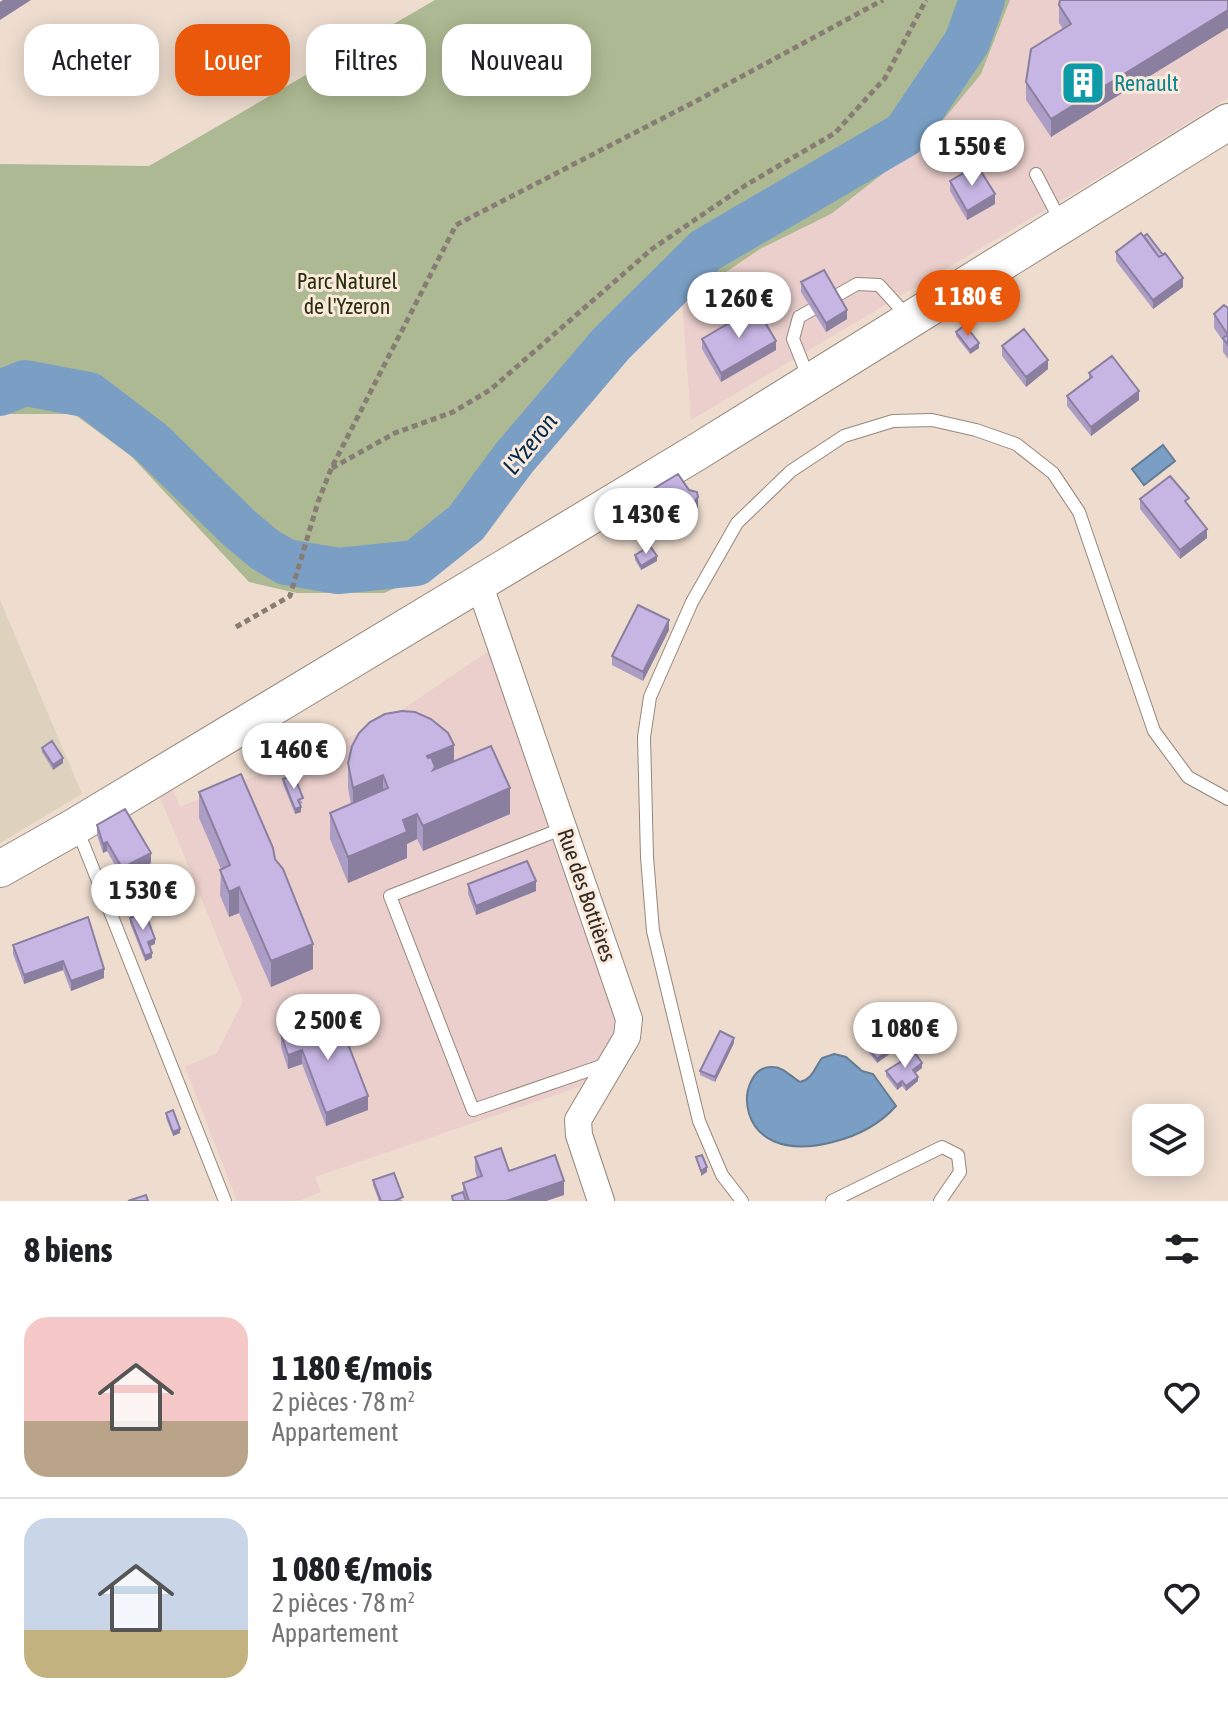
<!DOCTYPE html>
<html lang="fr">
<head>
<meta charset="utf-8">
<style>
	:root { --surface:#fff; --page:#f2f2f2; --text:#202124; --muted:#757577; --line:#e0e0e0; --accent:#ea580c }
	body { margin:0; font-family:"Asap Condensed",sans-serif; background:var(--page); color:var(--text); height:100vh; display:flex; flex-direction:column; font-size:30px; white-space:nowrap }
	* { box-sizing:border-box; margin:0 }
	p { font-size:26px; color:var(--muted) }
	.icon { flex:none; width:44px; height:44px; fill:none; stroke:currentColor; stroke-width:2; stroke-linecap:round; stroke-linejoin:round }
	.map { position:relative; height:1201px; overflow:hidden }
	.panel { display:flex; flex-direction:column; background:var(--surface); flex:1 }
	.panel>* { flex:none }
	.hud { position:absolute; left:24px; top:24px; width:800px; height:72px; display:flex; gap:16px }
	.controls { position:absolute; left:1132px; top:1104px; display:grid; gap:16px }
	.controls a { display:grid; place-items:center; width:72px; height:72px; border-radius:16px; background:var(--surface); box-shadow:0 4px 20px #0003; font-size:40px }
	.price { position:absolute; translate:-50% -68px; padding:0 18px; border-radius:28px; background:#fff; color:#222; font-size:26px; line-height:52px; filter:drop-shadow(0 2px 4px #0008) }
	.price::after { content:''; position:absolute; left:50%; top:48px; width:24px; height:18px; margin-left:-12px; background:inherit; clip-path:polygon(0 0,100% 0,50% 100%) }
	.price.active { background:var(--accent); color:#fff }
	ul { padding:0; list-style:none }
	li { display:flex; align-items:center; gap:24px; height:200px; padding:0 24px }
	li+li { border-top:2px solid var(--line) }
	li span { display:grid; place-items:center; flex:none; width:224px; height:160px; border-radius:24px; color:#555 }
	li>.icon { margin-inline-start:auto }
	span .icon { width:96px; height:96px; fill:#fffc; stroke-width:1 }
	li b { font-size:34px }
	h2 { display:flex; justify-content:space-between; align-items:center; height:96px; padding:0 24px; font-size:34px }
	.tag { padding:0 28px; border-radius:24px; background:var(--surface); box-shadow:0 4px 20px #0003; font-size:28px; line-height:72px }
	.tag.active { background:var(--accent); color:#fff }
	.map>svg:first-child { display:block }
	.commercial { fill:#ddd2be }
	.industrial { fill:#eacfcc }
	.green { fill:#adb992 }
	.water { fill:#7b9fc4; stroke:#647c94; stroke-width:2 }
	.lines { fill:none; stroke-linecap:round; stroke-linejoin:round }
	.river { stroke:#7b9fc4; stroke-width:46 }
	.lane-casing { stroke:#96867a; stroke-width:14 }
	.street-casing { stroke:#96867a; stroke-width:28 }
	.secondary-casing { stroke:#96867a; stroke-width:38 }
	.path { stroke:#887d74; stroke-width:5; stroke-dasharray:6 4; stroke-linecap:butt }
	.lane { stroke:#fff; stroke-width:12 }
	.street { stroke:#fff; stroke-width:26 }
	.secondary { stroke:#fff; stroke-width:36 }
	.wall { fill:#ab9dc4 }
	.shaded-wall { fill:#8b7fa0 }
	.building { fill:#c7b6e4; stroke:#8b7fa0; stroke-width:2 }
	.labels { text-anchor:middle; stroke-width:6; stroke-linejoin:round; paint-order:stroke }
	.culture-label { font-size:22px; fill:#0d838f; stroke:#fbeadc; text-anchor:start }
	.park-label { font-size:22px; fill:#27300b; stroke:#fbeadc }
	.street-label { font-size:22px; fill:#302a24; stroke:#fbeadc }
	.water-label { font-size:24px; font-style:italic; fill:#022b4f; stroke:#fbeadc }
</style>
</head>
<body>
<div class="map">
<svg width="1228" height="1201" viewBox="0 0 1228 1201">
	<rect width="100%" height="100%" fill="#eeddcf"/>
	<path class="commercial" d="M0 600 82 794 0 843Z"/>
	<path class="industrial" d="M1010 0H1228V98L1067 197 691 420 682 302 760 249 831 214 981 74Z
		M490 650 619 1031 588 1084 315 1177 321 1192 298 1201H237L185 1067 217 1053 243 1001 160 797 173 790 180 807 381 724Z"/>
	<path class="green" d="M435 0H1010L981 74 944 119 889 169 831 214 760 249 682 302 574 407 488 530 431 573 384 593H297L249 582 131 456 74 414H0V164L149 166Z"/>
	<path class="water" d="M1163 445 1175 461 1144 485 1132 469Z
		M834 1054 846 1057 862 1071 873 1074 896 1106C880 1124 857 1136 833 1142 728 1169 734 1064 773 1067 784 1067 791 1077 800 1082 813 1079 814 1068 822 1058Z"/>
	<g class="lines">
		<path class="river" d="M0 393 25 383 89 395 152 443 238 527 264 549 286 562 338 571 416 563 466 523 514 458 611 344 706 250 905 134 967 42 982 0"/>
		<g class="lane-casing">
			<path id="lane" d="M1036 174 1061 222
				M809 379 793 339 799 317 857 284 879 285 908 317
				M564 828 390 896 473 1110 607 1064
				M76 830 84 846 225 1201
				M742 1201 722 1175 699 1121 653 931 647 857 644 737 650 697 692 602 737 523 791 471 844 436 893 421 932 420 976 430 1016 444 1053 473 1079 512 1154 731 1188 777 1228 799
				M832 1201 942 1147 958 1155 960 1172 940 1201"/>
		</g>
		<g class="street-casing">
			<path id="street" d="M479 583 629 1019 627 1037 578 1120 579 1135 601 1201"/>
		</g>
		<g class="secondary-casing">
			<path id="secondary" d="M0 869 74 827 697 452 1228 122"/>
		</g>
		<path class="path" d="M332 468 395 433 453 412 490 390 652 249 746 185 835 133 885 78 926 0
			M236 627 290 596 318 502 331 469 456 225 700 99 883 0"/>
		<use href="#lane" class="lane"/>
		<use href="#street" class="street"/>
		<use href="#secondary" class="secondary"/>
	</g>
	<path class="wall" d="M1228 0 1051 137 1026 100V82L1063 29 1059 23V5Z
		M950 181 995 204 967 220 950 191Z
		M1116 252 1183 287 1153 309 1116 261Z
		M801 282 847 319 826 332 801 292Z
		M1228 308V359L1223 352V341L1214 328V314Z
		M956 332 979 348 970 354 956 336Z
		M702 339 776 350 721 382 702 349Z
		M1002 346 1048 369 1026 387 1002 356Z
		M1089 373 1139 400 1091 436 1067 406V396L1089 379Z
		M678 474 698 507 695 511 687 509 663 524 653 509 631 522 626 515V510L648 497V492Z
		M1140 499 1189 505 1207 538 1180 559 1140 509Z
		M635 555 657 561 641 570 635 560Z
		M669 630 643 681 612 665V656Z
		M42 748 63 763 53 770 42 752Z
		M454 762 510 814 423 851 417 839 407 844V858L348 883 330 839V813L351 804 348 788V763Z
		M283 779 303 803 300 804 301 812 295 814 283 784Z
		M199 792 275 859 313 969 271 987 239 913 229 917 220 895 221 869 199 818Z
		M97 825 151 863 122 878 107 851 103 853 97 835Z
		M468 884 536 891 476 915 468 894Z
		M88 917 104 978 71 991 63 970 24 984 13 954V945Z
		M130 918 155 944 150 946 152 958 145 961 130 923Z
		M315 1027 368 1110 326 1126 302 1064 288 1069 281 1047V1034Z
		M859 1035 895 1050 877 1063 859 1040Z
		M734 1043 715 1082 700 1075V1071Z
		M922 1068 915 1073 918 1081 906 1091 902 1086 897 1090 886 1076V1071Z
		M166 1113 180 1133 173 1136 166 1118Z
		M475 1157 509 1171 564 1195 546 1201H452V1196L463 1192V1183L477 1178 475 1170Z
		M373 1180 403 1201H379L373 1185Z"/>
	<path class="shaded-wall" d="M3 0H31L0 20V2Z
		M1228 10V28L1051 137V119Z
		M995 194V204L967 220V211Z
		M1183 278V287L1153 309V300Z
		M847 310V319L826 332V323Z
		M776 341V350L721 382V373Z
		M979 343V348L970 354V350Z
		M1048 360V369L1026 387V377Z
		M1139 391V400L1091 436V427Z
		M698 497V507L695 511V501Z
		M687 500V509L663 524V515Z
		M653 504V509L631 522V518Z
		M1207 529V538L1180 559V550Z
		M657 556V561L641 570V566Z
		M669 620V630L643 681V672Z
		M454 745V770L435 778 427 756Z
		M63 758V763L53 770V765Z
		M383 775V801L353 814V788Z
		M510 788V814L423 851V826Z
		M301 807V812L295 814V809Z
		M417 814V839L407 844V858L348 883V857L403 820Z
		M107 842V851L103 853V844Z
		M151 853V863L122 878V868Z
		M536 881V891L476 915V906Z
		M239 887V913L229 917V892Z
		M155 939V944L148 947V942Z
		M313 944V969L271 987V961Z
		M152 953V958L145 961V956Z
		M63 961V970L24 984V975Z
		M104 969V978L71 991V981Z
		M734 1038V1043L715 1082V1077Z
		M895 1045V1050L877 1063V1059Z
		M302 1050V1064L288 1069V1055Z
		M922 1063V1068L913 1075V1070Z
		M918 1077V1081L906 1091V1086Z
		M902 1081V1086L897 1090V1085Z
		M368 1096V1110L326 1126V1113Z
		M180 1129V1133L173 1136V1132Z
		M707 1167V1172L701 1176V1171Z
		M564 1181V1195L546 1201H506Z"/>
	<path class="building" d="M1060 0H1228V10L1051 119 1026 82 1031 49 1071 24 1059 5Z
		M977 165 995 194 967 211 950 181Z
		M1141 233 1159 257 1165 253 1183 278 1153 300 1116 252Z
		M1147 234 1163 255 1159 257 1144 236Z
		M824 270 847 310 826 323 801 282Z
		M1224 305 1228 308V345L1223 338 1228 335 1214 314Z
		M756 307 776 341 721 373 702 339Z
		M965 325 979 343 970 350 956 332Z
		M1024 329 1048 360 1026 377 1002 346Z
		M1112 356 1139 391 1091 427 1067 396 1092 377 1089 373Z
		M678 474 689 490 697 492 698 497 695 501 687 500 663 515 648 492Z
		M1170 476 1189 498 1185 501 1207 529 1180 550 1140 499Z
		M648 497 653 504 631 518 626 510Z
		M650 546 657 556 641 566 635 555Z
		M638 605 669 620 643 672 612 656Z
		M402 711 415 712 431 719 448 733 454 745 427 756 428 758 431 757 435 767 433 770 491 746 510 788 423 826 417 814 403 820 407 832 348 857 330 813 388 788 383 775 353 788 348 763 352 746 359 733 370 722 385 714Z
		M52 741 63 758 53 765 42 748Z
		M241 774 273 848 275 859 283 869 313 944 271 961 239 887 229 892 220 870 230 865 199 792Z
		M294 775 303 798 298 800 301 807 295 809 283 779Z
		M125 809 151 853 122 868 107 842 103 844 97 825Z
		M527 861 536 881 476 906 468 884Z
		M145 912 155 939 148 942 152 953 145 956 130 918Z
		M88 917 104 969 71 981 63 961 24 975 13 945Z
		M338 1018 368 1096 326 1113 302 1050 288 1055 281 1034 312 1021 315 1027Z
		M877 1021 895 1045 877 1059 859 1035Z
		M720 1031 734 1038 715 1077 700 1071Z
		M915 1053 922 1063 913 1070 918 1077 906 1086 902 1081 897 1085 886 1071Z
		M173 1110 180 1129 173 1132 166 1113Z
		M501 1148 509 1171 555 1155 564 1181 506 1201H469L463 1183 482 1176 475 1157Z
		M702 1155 707 1167 701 1171 696 1157Z
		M394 1173 403 1197 394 1201H381L373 1180Z
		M463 1192 466 1201H453L452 1196Z
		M146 1195 148 1201H128Z"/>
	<defs>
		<g id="building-square" transform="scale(2.3)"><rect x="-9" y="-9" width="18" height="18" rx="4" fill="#0f9aa8" stroke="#fbeadc"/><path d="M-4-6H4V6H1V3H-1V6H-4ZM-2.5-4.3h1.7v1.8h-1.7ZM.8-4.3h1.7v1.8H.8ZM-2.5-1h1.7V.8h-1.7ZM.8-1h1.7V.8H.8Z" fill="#fff"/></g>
	</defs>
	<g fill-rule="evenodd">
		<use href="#building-square" x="1083" y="83"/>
	</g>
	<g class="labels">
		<g class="culture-label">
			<text x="1114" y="91">Renault</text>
		</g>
		<g class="park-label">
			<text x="347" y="289">Parc Naturel<tspan x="347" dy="25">de l'Yzeron</tspan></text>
		</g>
		<g class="street-label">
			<text transform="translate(587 895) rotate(71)" y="8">Rue des Bottières</text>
		</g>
		<g class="water-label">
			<text transform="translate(530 444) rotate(-51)" y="8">L'Yzeron</text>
		</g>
	</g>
</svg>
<div class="controls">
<a><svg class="icon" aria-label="layers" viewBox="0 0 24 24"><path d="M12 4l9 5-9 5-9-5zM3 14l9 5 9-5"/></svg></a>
</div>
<b class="price" style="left:972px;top:188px">1 550 €</b>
<b class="price active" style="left:968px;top:338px">1 180 €</b>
<b class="price" style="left:739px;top:340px">1 260 €</b>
<b class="price" style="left:646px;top:556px">1 430 €</b>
<b class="price" style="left:294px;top:791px">1 460 €</b>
<b class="price" style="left:143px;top:932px">1 530 €</b>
<b class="price" style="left:328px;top:1062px">2 500 €</b>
<b class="price" style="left:905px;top:1070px">1 080 €</b>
<div class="hud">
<a class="tag">Acheter</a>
<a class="tag active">Louer</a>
<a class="tag">Filtres</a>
<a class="tag">Nouveau</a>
</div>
</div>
<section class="panel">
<h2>8 biens<svg class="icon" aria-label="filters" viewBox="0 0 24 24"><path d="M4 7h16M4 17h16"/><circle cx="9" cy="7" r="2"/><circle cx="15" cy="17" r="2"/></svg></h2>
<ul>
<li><span style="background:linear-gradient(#f6c9c9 65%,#b9a48a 0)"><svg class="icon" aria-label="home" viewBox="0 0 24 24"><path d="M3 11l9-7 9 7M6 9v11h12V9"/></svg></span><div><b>1 180 €/mois</b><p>2 pièces · 78 m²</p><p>Appartement</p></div><svg class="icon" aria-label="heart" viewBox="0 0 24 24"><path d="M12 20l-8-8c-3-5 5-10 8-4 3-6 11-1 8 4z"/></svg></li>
<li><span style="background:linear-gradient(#c9d6e8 70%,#c2b280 0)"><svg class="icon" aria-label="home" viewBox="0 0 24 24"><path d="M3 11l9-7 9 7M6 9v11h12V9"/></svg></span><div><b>1 080 €/mois</b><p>2 pièces · 78 m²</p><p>Appartement</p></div><svg class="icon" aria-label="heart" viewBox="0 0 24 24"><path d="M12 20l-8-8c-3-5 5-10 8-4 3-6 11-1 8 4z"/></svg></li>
</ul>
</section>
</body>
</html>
